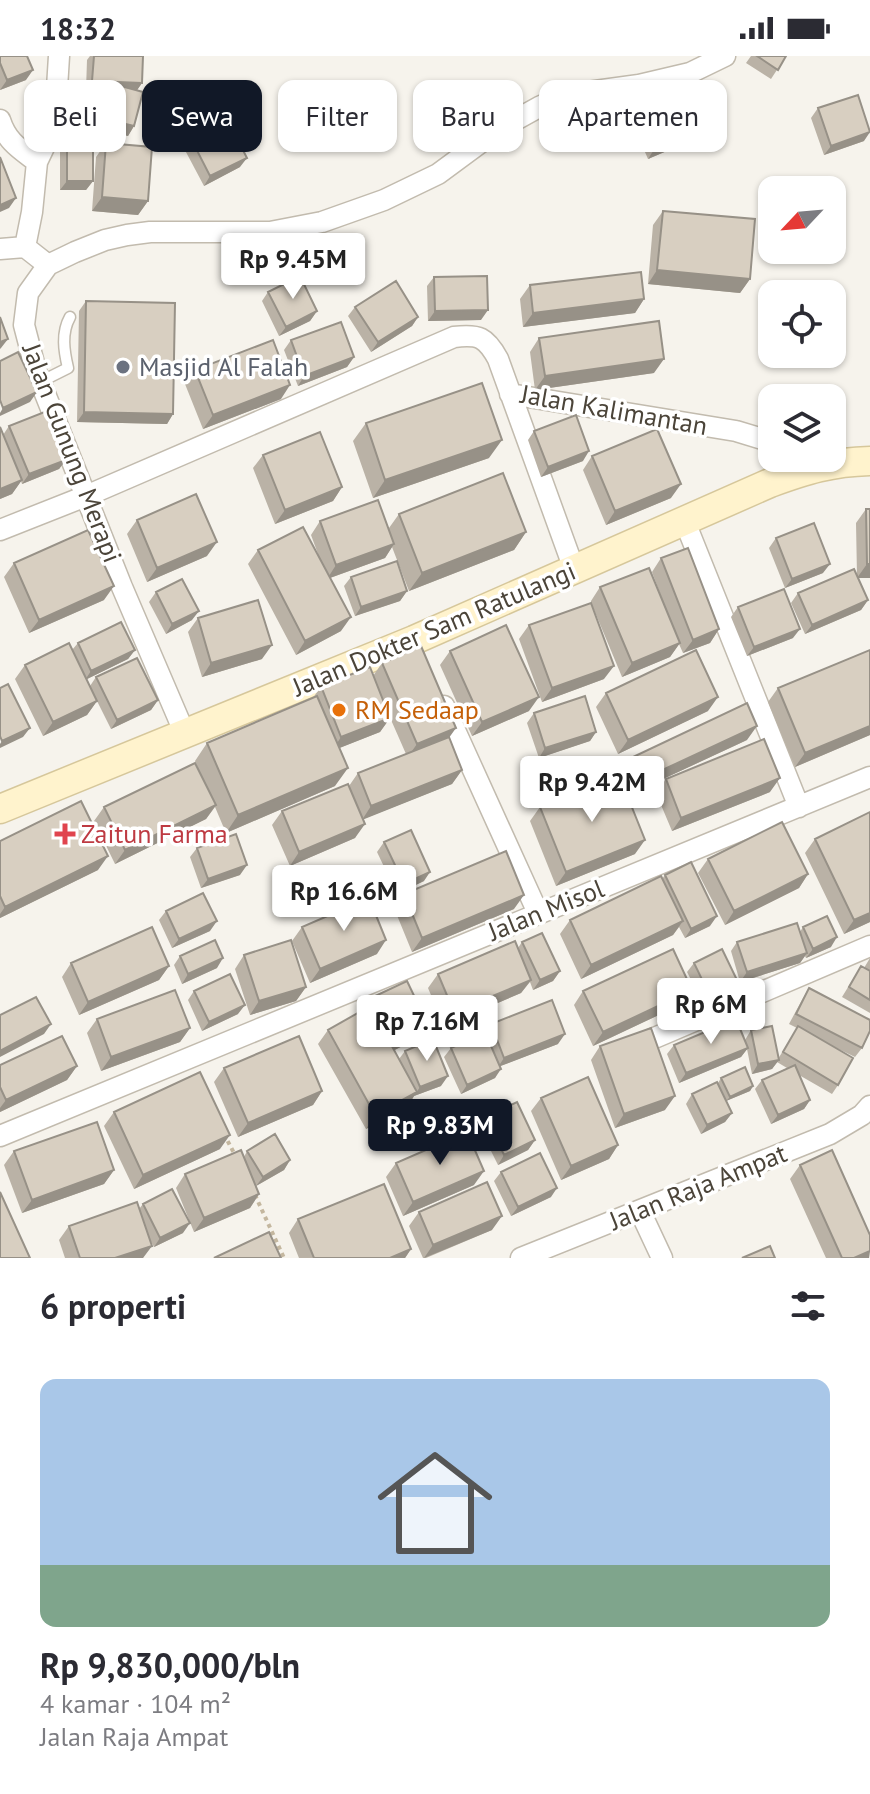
<!DOCTYPE html>
<html lang="id">
<head>
<meta charset="utf-8">
<style>
	:root { --surface:#fff; --page:#f2f2f3; --text:#2b2b33; --muted:#7c7c81; --line:#e1e1e2; --accent:#111827 }
	body { margin:0; font-family:"PT Sans",sans-serif; background:var(--page); color:var(--text); height:100vh; display:flex; flex-direction:column; font-size:30px; white-space:nowrap }
	* { box-sizing:border-box; margin:0 }
	p { font-size:26px; color:var(--muted) }
	.icon { flex:none; width:44px; height:44px; fill:none; stroke:currentColor; stroke-width:2; stroke-linecap:round; stroke-linejoin:round }
	.map { position:relative; height:1202px; overflow:hidden }
	.panel { display:flex; flex-direction:column; background:var(--surface); flex:1 }
	.panel>* { flex:none }
	.top-card { position:absolute; left:24px; top:24px; width:822px; height:72px; display:flex; gap:16px }
	.needle { width:52px; rotate:244deg }
	.tools { position:absolute; left:758px; top:120px; display:grid; gap:16px }
	.tools a { display:grid; place-items:center; width:88px; height:88px; border-radius:16px; background:var(--surface); box-shadow:0 2px 6px #0004; font-size:40px }
	.price { position:absolute; translate:-50% -68px; padding:0 18px; border-radius:8px; background:#fff; color:#222; font-size:26px; line-height:52px; filter:drop-shadow(0 2px 4px #0008) }
	.price::after { content:''; position:absolute; left:50%; top:48px; width:24px; height:18px; margin-left:-12px; background:inherit; clip-path:polygon(0 0,100% 0,50% 100%) }
	.price.active { background:var(--accent); color:#fff }
	ul { padding:0; list-style:none }
	li { display:grid; align-content:center; gap:16px; height:424px; padding:0 40px }
	li+li { border-top:2px solid var(--line) }
	li span { display:grid; place-items:center; height:248px; border-radius:16px; color:#555 }
	li>.icon { margin-inline-start:auto }
	span .icon { width:144px; height:144px; fill:#fffc; stroke-width:1 }
	li b { font-size:34px }
	h2 { display:flex; justify-content:space-between; align-items:center; height:96px; padding:0 40px; font-size:34px }
	.pill { padding:0 28px; border-radius:16px; background:var(--surface); box-shadow:0 2px 6px #0004; font-size:28px; line-height:72px }
	.pill.active { background:var(--accent); color:#fff }
	.status { display:flex; justify-content:space-between; align-items:center; height:56px; padding:0 40px; background:var(--surface); direction:ltr }
	.status svg { height:22px; fill:currentColor }
	.map>svg:first-child { display:block }
	.lines { fill:none; stroke-linecap:round; stroke-linejoin:round }
	.lane-casing { stroke:#c2bbae; stroke-width:13 }
	.street-casing { stroke:#c2bbae; stroke-width:23 }
	.secondary-casing { stroke:#d6c79b; stroke-width:31 }
	.path { stroke:#c4b79f; stroke-width:4; stroke-dasharray:4 4; stroke-linecap:butt }
	.lane { stroke:#fff; stroke-width:10 }
	.street { stroke:#fff; stroke-width:20 }
	.secondary { stroke:#fff3cd; stroke-width:28 }
	.wall { fill:#bab2a6 }
	.shaded-wall { fill:#979187 }
	.building { fill:#d8cfc1; stroke:#979187; stroke-width:2 }
	.worship-dot { fill:#6b7280; stroke:#fff; stroke-width:3 }
	.food-dot { fill:#e8710a; stroke:#fff; stroke-width:3 }
	.health-dot { fill:#e0444e; stroke:#fff; stroke-width:3 }
	.labels { text-anchor:middle; stroke-width:7; stroke-linejoin:round; paint-order:stroke }
	.worship-label { font-size:26px; fill:#5b616d; stroke:#fff; text-anchor:start }
	.street-label { font-size:26px; fill:#4b4439; stroke:#fff }
	.food-label { font-size:26px; fill:#c56008; stroke:#fff; text-anchor:start }
	.health-label { font-size:26px; fill:#be3a42; stroke:#fff; text-anchor:start }
</style>
</head>
<body>
<div class="status"><b>18:32</b><svg viewBox="0 0 49 12"><path d="M0 12V9h3v3zM5 12V6h3v6zM10 12V3h3v9zM15 12V0h3v12zM26 1h20v11H26zM47 4h2v5h-2z"/></svg></div>
<div class="map">
<svg width="870" height="1202" viewBox="0 0 870 1202">
	<rect width="100%" height="100%" fill="#f6f3ec"/>
	<g class="lines">
		<g class="lane-casing">
			<path id="lane" d="M40 326 68 312C64 295 61 277 70 261"/>
		</g>
		<g class="street-casing">
			<path id="street" d="M0 64C7 86 20 93 37 106
				M25 191 32 156 37 106 46 87 56 48 59 0
				M0 193 25 191 48 209
				M510 338 736 375 772 386
				M685 466 799 751
				M0 474 86 440 454 281C479 278 486 281 498 303L574 513
				M444 650 538 857
				M185 678 122 531 36 315 24 269 28 237 48 209 75 196 105 184 127 179 150 176H270L322 166 384 144 438 118 499 73 539 51 566 39 639 29 690 17 725 0
				M652 983 870 890
				M0 1080 870 721
				M640 1155 662 1202
				M521 1202 830 1078 862 1059 870 1050"/>
		</g>
		<g class="secondary-casing">
			<path id="secondary" d="M0 753 414 584 770 427C806 414 831 406 870 405"/>
		</g>
		<path class="path" d="M224 1078 235 1099
			M255 1139 284 1202"/>
		<use href="#lane" class="lane"/>
		<use href="#street" class="street"/>
		<use href="#secondary" class="secondary"/>
	</g>
	<path class="wall" d="M0 0 26 24 0 34Z
		M90 0H143L142 27 137 34 134 70 128 80 106 74 114 40 117 36 86 34 87 4Z
		M751 0H786L771 23 746 7Z
		M83 35 102 71 95 80 73 78 76 44Z
		M642 52 719 63 709 77 648 103 632 66Z
		M818 52 864 85 824 99 811 62Z
		M185 71 234 76 240 111 204 130 178 81Z
		M67 83 93 125 86 134H60V92Z
		M106 87 148 145 138 159 92 155 96 101Z
		M663 155 750 223 740 237 648 228 653 169Z
		M434 221 481 264 428 265 427 230Z
		M530 229 644 243 635 257 523 271 520 243Z
		M268 236 317 255 310 265 279 280 262 245Z
		M86 245 173 358 167 368 77 366 79 255Z
		M355 251 418 261 412 270 371 296 348 260Z
		M539 282 654 317 535 334 530 296Z
		M291 284 354 301 347 311 298 330 284 294Z
		M195 314 281 343 203 373 185 328Z
		M366 367 489 402 373 442 353 385Z
		M9 370 66 404 59 413 22 428 21 425 12 438 0 443V371L3 379Z
		M534 375 583 405 541 421 528 384Z
		M263 399 342 431 333 445 275 468 253 412Z
		M592 400 671 442 606 469 583 414Z
		M866 453H870V522H858L868 544 861 554 805 578 791 547 798 537 857 520 856 467Z
		M399 458 526 476 514 494 409 535 392 491 385 502 330 522 341 575 296 599 248 508 258 494 318 498 311 479 320 465 389 472Z
		M137 464 207 500 147 526 127 478Z
		M776 482 823 517 785 532 769 492Z
		M661 502 719 573 710 587 683 597 679 588 670 601 622 621 592 549 604 623 542 646 519 583 529 569 591 547V545L600 531 664 548 652 516Z
		M14 507 104 544 29 577 4 521Z
		M351 521 407 535 400 545 355 560 344 530Z
		M156 536 192 564 166 578 149 546Z
		M738 551 793 582 747 600 731 561Z
		M198 562 262 603 202 621 188 576Z
		M78 587 135 594 128 603 87 623 90 630 96 621 158 644 151 654 111 673 97 645 87 659 43 680 15 623 25 609 72 594Z
		M450 595 529 655 472 680 440 609Z
		M382 607 449 681 462 714 452 728 363 763 355 782 290 810 272 769 282 755 349 730 358 717 406 698 388 657 390 662 380 676 339 692 335 730 226 777 215 751 206 763 115 808 94 765 104 751 198 712 195 705 207 687 313 642 321 630 373 620Z
		M778 632 870 679 795 711 768 646Z
		M606 637 708 655 618 698 596 651Z
		M534 657 596 676 590 685 539 702 527 667Z
		M747 684 633 737 623 714 633 701Z
		M666 723 770 736 672 775 656 737Z
		M540 751 635 798 556 830 530 765Z
		M815 783 870 866 844 878 805 797Z
		M0 785 98 814 0 862Z
		M384 786 424 825 397 838 377 796Z
		M197 792 240 819 201 832 190 801Z
		M708 803 808 818 799 832 725 869 698 817Z
		M665 819 710 870 685 882 679 871 673 879 581 923 560 878 570 864 662 823Z
		M404 838 514 853 412 896 394 852Z
		M166 855 210 875 172 892 159 864Z
		M302 871 377 898 310 927 292 885Z
		M803 871 831 891 806 902 805 900 800 907 740 926 731 895 737 886 800 876Z
		M522 886 560 915 553 925 533 934 530 926 521 937 444 970 428 932 438 918 518 892Z
		M244 899 306 931 296 945 250 959 235 913Z
		M180 900 217 912 182 928 174 909Z
		M870 902V957L842 941 861 910 864 912Z
		M71 907 169 910 159 924 79 959 62 921Z
		M694 907 730 934 703 947 687 916Z
		M809 932 862 992 855 1001 822 985 838 1029 832 1038 799 1019 810 1044 804 1053 771 1068 755 1033 762 1024 787 1012 777 1006 772 1013 752 1018 747 993 741 1001 679 1027 667 998 674 989 745 984 751 974 778 1003 797 972 789 968 803 942Z
		M194 935 238 958 202 975 188 944Z
		M583 935 682 948 593 990 574 949Z
		M373 941 422 980 394 994 399 1003 405 995 441 1030 414 1040 408 1050 366 1073 318 988 328 974 367 952 366 951Z
		M97 963 190 972 180 986 101 1015 87 977Z
		M491 968 558 988 500 1010 495 1022 461 1038 444 1001 451 992 485 977Z
		M600 990 665 1054 615 1072 591 1004Z
		M0 1009 77 1010 67 1024 0 1056Z
		M224 1012 322 1035 313 1049 238 1081 214 1026Z
		M721 1022 753 1030 750 1035 726 1045 732 1057 725 1066 701 1078 686 1048 692 1038 718 1027Z
		M541 1042 618 1089 609 1103 561 1124 531 1055Z
		M114 1056 220 1093 134 1133 104 1070Z
		M486 1061 535 1084 528 1094 498 1109 479 1071Z
		M14 1095 114 1114 104 1128 22 1157 4 1109Z
		M247 1095 290 1104 284 1114 256 1130 259 1138 250 1152 194 1176 176 1132 185 1118 244 1101Z
		M396 1107 474 1129 403 1160 386 1121Z
		M800 1109 870 1179 869 1202H826L790 1123Z
		M501 1116 551 1141 511 1160 494 1125Z
		M143 1148 183 1177 154 1191 149 1182 143 1202H65L59 1184 69 1170 139 1153Z
		M419 1156 492 1174 426 1202H423L409 1170Z
		M298 1163 411 1193 405 1202H299L289 1177Z"/>
	<path class="shaded-wall" d="M33 14 26 24 0 34 7 24Z
		M92 25 142 27 135 37 121 30 117 36 86 34Z
		M719 63 709 77 648 103 657 89Z
		M113 65 134 70 128 80 106 74Z
		M79 68 102 71 95 80 73 78Z
		M870 76 864 85 824 99 831 90Z
		M247 102 240 111 204 130 210 120Z
		M67 125H93L86 134H60Z
		M102 141 148 145 138 159 92 155Z
		M16 142 9 152 0 156V149Z
		M657 214 750 223 740 237 648 228Z
		M644 243 635 257 523 271 533 257Z
		M488 254 481 264 428 265 435 255Z
		M317 255 310 265 279 280 286 271Z
		M418 261 412 270 371 296 378 286Z
		M8 283 1 292 0 293V286Z
		M354 301 347 311 298 330 304 320Z
		M664 303 654 317 535 334 545 320Z
		M290 329 281 343 203 373 213 359Z
		M37 336 30 346 0 360V357L3 352Z
		M84 356 173 358 167 368 77 366Z
		M502 384 489 402 373 442 385 424Z
		M589 395 583 405 541 421 548 411Z
		M66 404 59 413 22 428 29 418Z
		M22 424 12 438 0 443V433Z
		M681 428 671 442 606 469 615 455Z
		M342 431 333 445 275 468 285 454Z
		M526 476 514 494 409 535 422 517Z
		M217 486 207 500 147 526 157 512Z
		M394 488 385 502 327 523 336 509Z
		M830 508 823 517 785 532 792 523Z
		M867 508H870V522H857Z
		M114 530 104 544 29 577 39 564Z
		M407 535 400 545 355 560 361 551Z
		M868 544 861 554 805 578 812 569Z
		M199 555 192 564 166 578 172 568Z
		M351 561 341 575 296 599 305 585Z
		M719 573 710 587 683 597 693 584Z
		M800 573 793 582 747 600 754 591Z
		M680 587 670 601 622 621 632 607Z
		M272 589 262 603 202 621 211 607Z
		M135 594 128 603 85 624 91 615Z
		M614 610 604 623 542 646 552 632Z
		M539 641 529 655 472 680 482 666Z
		M718 641 708 655 618 698 628 684Z
		M158 644 151 654 111 673 117 664Z
		M97 645 87 659 43 680 53 666Z
		M390 662 380 676 332 695 341 681Z
		M757 670 747 684 633 737 643 723Z
		M870 670V679L795 711 805 697Z
		M30 672 23 681 0 692V688L2 685Z
		M456 672 446 686 407 702 417 688Z
		M596 676 590 685 539 702 545 692Z
		M348 712 335 730 226 777 238 759Z
		M462 714 452 728 362 764 371 750Z
		M780 722 770 736 672 775 681 762Z
		M216 749 206 763 115 808 125 794Z
		M365 768 355 782 290 810 299 796Z
		M645 784 635 798 556 830 566 816Z
		M108 800 98 814 0 862V858L5 851Z
		M247 809 240 819 201 832 208 823Z
		M430 816 424 825 397 838 404 828Z
		M808 818 799 832 725 869 734 855Z
		M524 839 514 853 412 896 422 882Z
		M870 857V866L844 878 854 864Z
		M717 860 710 870 685 882 691 873Z
		M217 865 210 875 172 892 179 883Z
		M683 865 673 879 581 923 591 909Z
		M837 881 831 891 806 902 813 893Z
		M386 884 377 898 310 927 320 913Z
		M807 897 800 907 740 926 747 916Z
		M223 902 217 912 182 928 188 918Z
		M169 910 159 924 79 959 88 946Z
		M560 915 553 925 533 934 540 924Z
		M531 924 521 937 444 970 454 956Z
		M737 924 730 934 703 947 709 938Z
		M306 931 296 945 250 959 259 945Z
		M692 934 682 948 593 990 603 976Z
		M245 949 238 958 202 975 209 966Z
		M51 968 44 978 0 1001V995Z
		M429 971 422 980 389 997 395 987Z
		M190 972 180 986 101 1015 111 1001Z
		M565 978 558 988 498 1011 504 1002Z
		M748 992 741 1001 679 1027 686 1017Z
		M779 1004 772 1013 752 1018 758 1008Z
		M77 1010 67 1024 0 1056V1052L6 1044Z
		M501 1013 495 1022 461 1038 467 1029Z
		M448 1020 441 1030 414 1040 408 1050 366 1073 375 1059 416 1037 420 1031Z
		M753 1030 750 1035 726 1045 730 1041Z
		M322 1035 313 1049 238 1081 248 1067Z
		M675 1040 665 1054 615 1072 624 1058Z
		M810 1044 804 1053 771 1068 778 1059Z
		M732 1057 725 1066 701 1078 707 1069Z
		M230 1079 220 1093 134 1133 143 1119Z
		M535 1084 528 1094 498 1109 504 1099Z
		M618 1089 609 1103 561 1124 571 1110Z
		M290 1104 284 1114 256 1130 263 1121Z
		M114 1114 104 1128 22 1157 32 1144Z
		M484 1115 474 1129 403 1160 413 1146Z
		M557 1132 551 1141 511 1160 518 1151Z
		M259 1138 250 1152 194 1176 204 1162Z
		M502 1160 492 1174 424 1202 433 1189Z
		M190 1167 183 1177 154 1191 160 1182Z
		M152 1190 143 1202H115Z
		M411 1193 405 1202H390Z
		M870 1195 869 1202H854Z"/>
	<path class="building" d="M0 0H27L33 14 7 24 0 7Z
		M94 0H143L142 27 92 25Z
		M757 0H786L778 14Z
		M704 27 719 63 657 89 642 52Z
		M121 30 143 36 134 70 113 65Z
		M83 35 105 37 102 71 79 68Z
		M858 39 870 76 831 90 818 52Z
		M229 49 239 69 232 73 247 102 210 120 185 71Z
		M67 83H93V125H67Z
		M106 87 152 91 148 145 102 141Z
		M0 101 16 142 0 149Z
		M663 155 755 163 750 223 657 214Z
		M641 216 644 243 533 257 530 229Z
		M300 220 317 255 286 271 268 236Z
		M487 220 488 254 435 255 434 221Z
		M396 225 418 261 378 286 355 251Z
		M86 245 175 247 173 358 84 356Z
		M0 261 8 283 0 286Z
		M659 265 664 303 545 320 539 282Z
		M341 266 354 301 304 320 291 284Z
		M273 284 290 329 213 359 195 314Z
		M18 296 37 336 3 352 0 344V305Z
		M482 327 502 384 385 424 366 367Z
		M47 355 66 404 29 418 9 370Z
		M576 359 589 395 548 411 534 375Z
		M0 371 22 424 0 433Z
		M657 373 681 428 615 455 592 400Z
		M320 376 342 431 285 454 263 399Z
		M503 417 526 476 422 517 399 458Z
		M196 438 217 486 157 512 137 464Z
		M378 444 394 488 336 509 320 465Z
		M866 453H870V508H867Z
		M814 467 830 508 792 523 776 482Z
		M303 471 351 561 305 585 258 494Z
		M88 474 114 530 39 564 14 507Z
		M688 492 719 573 693 584 661 502Z
		M397 505 407 535 361 551 351 521Z
		M649 512 680 587 632 607 600 531Z
		M854 513 868 544 812 569 798 537Z
		M182 523 199 555 172 568 156 536Z
		M784 533 800 573 754 591 738 551Z
		M258 544 272 589 211 607 198 562Z
		M591 547 614 610 552 632 529 569Z
		M121 566 135 594 91 615 78 587Z
		M506 569 539 641 482 666 450 595Z
		M69 587 97 645 53 666 25 609Z
		M421 590 456 672 417 688 382 607Z
		M696 594 718 641 628 684 606 637Z
		M870 594V670L805 697 778 632Z
		M137 602 158 644 117 664 96 621Z
		M370 611 390 662 341 681 321 630Z
		M8 628 30 672 2 685 0 680V632Z
		M317 640 348 712 238 759 207 687Z
		M585 640 596 676 545 692 534 657Z
		M747 647 757 670 643 723 633 701Z
		M449 681 462 714 371 750 358 717Z
		M764 683 780 722 681 762 666 723Z
		M195 707 216 749 125 794 104 751Z
		M619 719 645 784 566 816 540 751Z
		M348 728 365 768 299 796 282 755Z
		M81 745 108 800 5 851 0 840V785Z
		M870 756V857L854 864 815 783Z
		M782 766 808 818 734 855 708 803Z
		M411 774 430 816 404 828 384 786Z
		M236 778 247 809 208 823 197 792Z
		M506 795 524 839 422 882 404 838Z
		M691 806 717 860 691 873 665 819Z
		M661 820 683 865 591 909 570 864Z
		M203 837 217 865 179 883 166 855Z
		M369 842 386 884 320 913 302 871Z
		M827 860 837 881 813 893 803 871Z
		M797 867 807 897 747 916 737 886Z
		M152 871 169 910 88 946 71 907Z
		M542 877 560 915 540 924 522 886Z
		M215 884 223 902 188 918 180 900Z
		M291 884 306 931 259 945 244 899Z
		M515 885 531 924 454 956 438 918Z
		M673 893 692 934 603 976 583 935Z
		M722 893 737 924 709 938 694 907Z
		M861 910 870 915V944L849 931Z
		M230 918 245 949 209 966 194 935Z
		M407 925 429 971 395 987 373 941Z
		M809 932 870 964V975L862 992 796 958Z
		M175 934 190 972 111 1001 97 963Z
		M36 941 51 968 0 995V959Z
		M552 944 565 978 504 1002 491 968Z
		M370 950 417 1036 375 1059 328 974Z
		M736 963 748 992 686 1017 674 989Z
		M772 970 779 1004 758 1008 751 974Z
		M798 970 853 1002 838 1029 783 996Z
		M651 972 675 1040 624 1058 600 990Z
		M485 976 501 1013 467 1029 451 992Z
		M62 980 77 1010 6 1044 0 1031V1009Z
		M299 980 322 1035 248 1067 224 1012Z
		M433 983 448 1020 420 1031 405 995Z
		M795 1009 810 1044 778 1059 762 1024Z
		M745 1011 753 1030 730 1041 721 1022Z
		M200 1016 230 1079 143 1119 114 1056Z
		M588 1021 618 1089 571 1110 541 1042Z
		M717 1026 732 1057 707 1069 692 1038Z
		M517 1046 535 1084 504 1099 486 1061Z
		M97 1066 114 1114 32 1144 14 1095Z
		M467 1076 484 1115 413 1146 396 1107Z
		M275 1078 290 1104 263 1121 247 1095Z
		M241 1094 259 1138 204 1162 185 1118Z
		M832 1094 870 1179V1195L854 1202H842L800 1109Z
		M540 1097 557 1132 518 1151 501 1116Z
		M487 1126 502 1160 433 1189 419 1156Z
		M384 1128 411 1193 390 1202H314L298 1163Z
		M172 1133 190 1167 160 1182 143 1148Z
		M0 1136 30 1202H0Z
		M137 1146 152 1190 115 1202H80L69 1170Z
		M269 1176 281 1202H214Z
		M770 1190 775 1202H742Z"/>
	<circle class="worship-dot" cx="123" cy="311" r="8"/>
	<circle class="food-dot" cx="339" cy="654" r="8"/>
	<path class="health-dot" d="M61 766h8v8h8v8h-8v8h-8v-8h-8v-8h8z"/>
	<g class="labels">
		<g class="worship-label">
			<text x="139" y="320">Masjid Al Falah</text>
		</g>
		<g class="street-label">
			<text transform="translate(614 354) rotate(10)" y="9">Jalan Kalimantan</text>
			<text transform="translate(72 397) rotate(69)" y="9">Jalan Gunung Merapi</text>
			<text transform="translate(434 573) rotate(-23)" y="9">Jalan Dokter Sam Ratulangi</text>
			<text transform="translate(546 854) rotate(-22)" y="9">Jalan Misol</text>
			<text transform="translate(698 1131) rotate(-22)" y="9">Jalan Raja Ampat</text>
		</g>
		<g class="food-label">
			<text x="355" y="663">RM Sedaap</text>
		</g>
		<g class="health-label">
			<text x="81" y="787">Zaitun Farma</text>
		</g>
	</g>
</svg>
<div class="tools">
<a><svg class="needle" viewBox="-14 -14 28 28"><path d="M0-13l5 13h-10z" fill="#e53935"/><path d="M0 13l5-13h-10z" fill="#7c7c81"/></svg></a>
<a><svg class="icon" aria-label="locate" viewBox="0 0 24 24"><circle cx="12" cy="12" r="6"/><path d="M12 2v4M12 18v4M2 12h4M18 12h4"/></svg></a>
<a><svg class="icon" aria-label="layers" viewBox="0 0 24 24"><path d="M12 4l9 5-9 5-9-5zM3 14l9 5 9-5"/></svg></a>
</div>
<b class="price" style="left:293px;top:245px">Rp 9.45M</b>
<b class="price" style="left:592px;top:768px">Rp 9.42M</b>
<b class="price" style="left:344px;top:877px">Rp 16.6M</b>
<b class="price" style="left:711px;top:990px">Rp 6M</b>
<b class="price" style="left:427px;top:1007px">Rp 7.16M</b>
<b class="price active" style="left:440px;top:1111px">Rp 9.83M</b>
<div class="top-card">
<a class="pill">Beli</a>
<a class="pill active">Sewa</a>
<a class="pill">Filter</a>
<a class="pill">Baru</a>
<a class="pill">Apartemen</a>
</div>
</div>
<section class="panel">
<h2>6 properti<svg class="icon" aria-label="filters" viewBox="0 0 24 24"><path d="M4 7h16M4 17h16"/><circle cx="9" cy="7" r="2"/><circle cx="15" cy="17" r="2"/></svg></h2>
<ul>
<li><span style="background:linear-gradient(#a9c7e8 75%,#7fa58c 0)"><svg class="icon" aria-label="home" viewBox="0 0 24 24"><path d="M3 11l9-7 9 7M6 9v11h12V9"/></svg></span><div><b>Rp 9,830,000/bln</b><p>4 kamar · 104 m²</p><p>Jalan Raja Ampat</p></div></li>
</ul>
</section>
</body>
</html>
